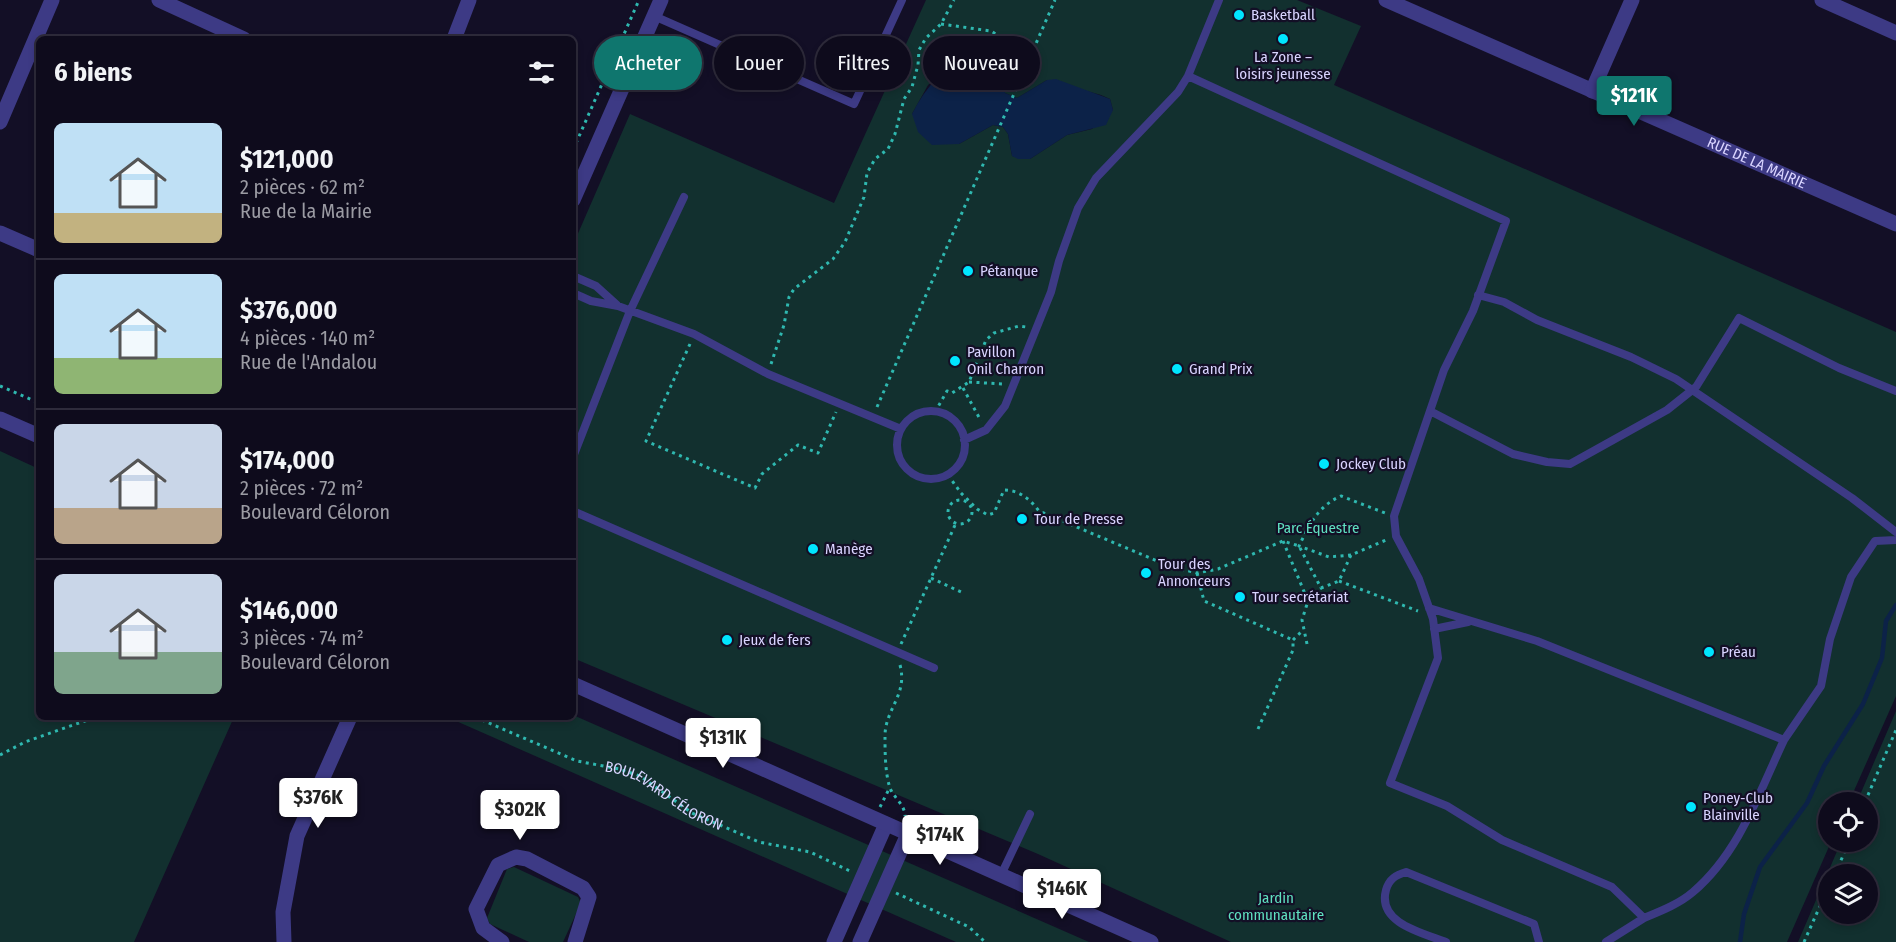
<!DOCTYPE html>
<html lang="fr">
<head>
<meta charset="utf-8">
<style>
	:root { --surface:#0e0b1c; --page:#171425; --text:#f1f3f6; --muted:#9b9ba3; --line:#2e2b3b; --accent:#0f766e }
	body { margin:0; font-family:"Fira Sans Condensed",sans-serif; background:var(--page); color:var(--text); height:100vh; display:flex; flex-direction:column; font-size:22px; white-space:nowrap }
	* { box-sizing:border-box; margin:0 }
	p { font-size:20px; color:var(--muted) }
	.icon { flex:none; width:33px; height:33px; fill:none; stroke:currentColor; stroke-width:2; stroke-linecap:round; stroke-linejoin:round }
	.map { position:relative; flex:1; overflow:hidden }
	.drawer { position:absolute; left:36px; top:36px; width:540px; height:684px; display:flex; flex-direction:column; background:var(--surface); border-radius:9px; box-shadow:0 3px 9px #0003,0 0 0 2px var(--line) }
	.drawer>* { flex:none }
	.guide { position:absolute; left:594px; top:36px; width:570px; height:54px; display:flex; gap:12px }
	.buttons { position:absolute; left:1818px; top:792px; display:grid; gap:12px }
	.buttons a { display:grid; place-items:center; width:60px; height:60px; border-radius:50%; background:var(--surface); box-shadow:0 3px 9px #0003,0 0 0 2px var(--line); font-size:30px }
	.price { position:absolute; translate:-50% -51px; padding:0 14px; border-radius:6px; background:#fff; color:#222; font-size:20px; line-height:39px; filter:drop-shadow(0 2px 3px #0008) }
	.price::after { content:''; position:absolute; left:50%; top:36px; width:18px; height:14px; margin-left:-9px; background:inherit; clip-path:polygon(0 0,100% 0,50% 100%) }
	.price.current { background:var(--accent); color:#fff }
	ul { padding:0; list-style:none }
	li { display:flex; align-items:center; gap:18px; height:150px; padding:0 18px }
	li+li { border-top:2px solid var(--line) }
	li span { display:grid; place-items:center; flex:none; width:168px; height:120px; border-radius:9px; color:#555 }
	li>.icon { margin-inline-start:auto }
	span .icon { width:72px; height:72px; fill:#fffc; stroke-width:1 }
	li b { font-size:26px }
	h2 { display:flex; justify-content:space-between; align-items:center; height:72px; padding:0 18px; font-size:26px }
	.tag { padding:0 21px; border-radius:27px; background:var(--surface); box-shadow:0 3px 9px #0003,0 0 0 2px var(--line); font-size:21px; line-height:54px }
	.tag.current { background:var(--accent); color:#fff }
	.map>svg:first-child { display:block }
	.green { fill:#12302f; fill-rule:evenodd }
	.water { fill:#0c2248 }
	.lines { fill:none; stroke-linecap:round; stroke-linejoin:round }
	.stream { stroke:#0c2248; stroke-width:4.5 }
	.path { stroke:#2fb8b0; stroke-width:3; stroke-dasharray:3 4.5; stroke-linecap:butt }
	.service { stroke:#3d3a85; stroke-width:8 }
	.minor { stroke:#3d3a85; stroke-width:15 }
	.tertiary { stroke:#3d3a85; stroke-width:15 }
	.poi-dot { fill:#00e5ff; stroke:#130f26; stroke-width:2 }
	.labels { text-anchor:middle; stroke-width:4.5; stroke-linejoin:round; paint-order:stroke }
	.poi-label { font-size:15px; fill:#d9d4ff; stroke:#130f26; text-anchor:start }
	.street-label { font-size:15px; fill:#d9d4ff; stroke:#130f26 }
	.park-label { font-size:15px; fill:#5fe0c0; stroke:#130f26 }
</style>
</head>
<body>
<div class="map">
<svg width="1896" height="942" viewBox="0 0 1896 942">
	<rect width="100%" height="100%" fill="#130f26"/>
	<path class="green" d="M926 0H1297L1361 26 1334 85 1896 332V696L1849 802H1828V842H1831L1787 942H1231L1038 854 573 658V245L630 114 834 203ZM1000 63 1005 93 1017 98 1047 80 1101 95 1110 99 1113 110 1092 129 1067 135 1030 159 1012 156 1008 134 1003 127 993 125 959 144 912 114 928 85 952 65Z
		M0 451 39 469V717H234L134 942H0Z
		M1896 711V942H1798L1841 842H1868V802H1857ZM1828 874H1868V914H1828Z
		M573 715 1089 942H956L447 717Z
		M514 867 578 897 581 903 563 942H529L490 924 487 918 507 869Z"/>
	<path class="water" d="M974 51H990L1000 63 1005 93 1017 98 1047 80 1056 79 1110 99 1113 110 1106 125 1067 135 1030 159H1018L1012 156 1008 134 1003 127 993 125 959 144 932 145 918 132 912 114C926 86 946 65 974 51Z"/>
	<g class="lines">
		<path class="stream" d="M1740 942 1744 914 1760 867 1807 803 1824 766 1863 704 1882 658 1886 621 1896 605"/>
		<g class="path">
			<path d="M941 24 991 31 1031 56"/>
			<path d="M573 150 639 0"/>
			<path d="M690 344 646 441 755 488 762 474 798 445 818 453 836 412"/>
			<path d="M771 364 784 325 789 297 794 289 833 259 845 242 864 197 867 173 875 159 888 149 895 134 904 99 912 87 918 65 919 50 926 38 941 24 954 0"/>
			<path d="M969 382 1003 384"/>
			<path d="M0 386 39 403"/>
			<path d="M963 388 981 421"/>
			<path d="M877 407 1055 0"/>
			<path d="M935 412 947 391 952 393 969 382 986 340 994 333 1019 326 1026 327"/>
			<path d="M948 475 961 493"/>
			<path d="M961 493 977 509 988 515 994 513 1004 490C1019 490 1030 499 1039 511L1169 566 1197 573 1218 569 1283 541 1299 546 1321 588 1339 581 1351 555 1386 540"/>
			<circle cx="960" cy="512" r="12"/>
			<path d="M1283 541 1308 601 1321 588"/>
			<path d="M1351 555 1329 557 1299 546C1309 525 1318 506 1341 496L1385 513"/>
			<path d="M1197 573 1204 601 1293 640"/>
			<path d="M931 578 961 592"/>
			<path d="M1339 581 1418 611"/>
			<path d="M1293 640 1302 631"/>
			<path d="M901 644 956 523"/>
			<path d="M1307 644 1302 620 1308 601"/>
			<path d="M900 665C908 695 885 709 885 736 885 751 885 773 890 788 894 798 905 805 905 816"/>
			<path id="s1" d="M475 717 577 761 619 769 640 776 692 813 759 842 810 852 850 871"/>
			<path d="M1258 729 1293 650V640"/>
			<path d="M0 755 25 742 96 717"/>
			<path d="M1865 802 1896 730"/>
			<path d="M880 807 890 787"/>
			<path d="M1835 874 1849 842"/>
			<path d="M896 893 969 927 985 942"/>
			<path d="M1804 942 1828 888"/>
		</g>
		<path class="service" d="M654 16 854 104 902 0
			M1188 76 1506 221 1473 311 1444 370 1394 516 1396 536 1419 579 1433 619 1438 658 1390 783 1447 806 1502 840 1612 887 1644 918 1606 942
			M573 276 596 286 617 305
			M573 293 591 301 618 306 694 334 768 374 901 429
			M1478 295 1504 302 1537 320 1631 357 1676 379 1852 498 1896 532
			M1430 411 1513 454 1547 462 1570 464 1667 410 1696 387 1739 318 1839 368 1896 391
			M897 445a34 34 0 1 1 68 0a34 34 0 1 1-68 0Z
			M964 440 986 430 1005 406 1051 292 1059 261 1078 208 1096 178 1178 92 1188 76 1219 0
			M573 457 630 311 684 197
			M573 511 934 668
			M1429 608 1537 641 1784 740 1821 686 1830 639 1851 577 1875 541 1896 540
			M1434 629 1468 622
			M1001 875 1030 814
			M1644 918C1661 911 1679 904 1693 892 1739 853 1759 793 1784 740
			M1446 942C1422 933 1377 923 1386 890 1389 879 1396 875 1406 872L1534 924 1539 942"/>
		<g class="minor">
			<path d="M159 0 244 39"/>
			<path id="s2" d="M1386 0 1896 224"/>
			<path d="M1822 0 1896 33"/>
			<path d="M454 39 469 0"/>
			<path d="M1592 91 1632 0"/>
			<path d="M0 122 52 0"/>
			<path d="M0 233 39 250"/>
			<path d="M284 942 283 912 297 836 350 717"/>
			<path d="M502 942 483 928 476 909 498 865 516 857 527 859 583 888 589 897 575 942"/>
			<path d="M834 942 886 824"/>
			<path d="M860 942 908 834"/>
		</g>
		<path class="tertiary" d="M573 200 661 0
			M0 419 39 436
			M573 684 1151 942"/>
	</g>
	<g class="poi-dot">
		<circle cx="1239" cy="15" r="6"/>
		<circle cx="1283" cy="39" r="6"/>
		<circle cx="968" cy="271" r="6"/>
		<circle cx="955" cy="361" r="6"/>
		<circle cx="1177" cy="369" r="6"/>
		<circle cx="1324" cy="464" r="6"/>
		<circle cx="1022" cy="519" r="6"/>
		<circle cx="813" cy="549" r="6"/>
		<circle cx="1146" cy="573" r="6"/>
		<circle cx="1240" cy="597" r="6"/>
		<circle cx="727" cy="640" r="6"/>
		<circle cx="1709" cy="652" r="6"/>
		<circle cx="1691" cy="807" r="6"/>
	</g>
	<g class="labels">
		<g class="poi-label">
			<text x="1251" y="20">Basketball</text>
			<text x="1283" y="62" text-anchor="middle">La Zone –<tspan x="1283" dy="17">loisirs jeunesse</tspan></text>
			<text x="980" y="276">Pétanque</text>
			<text x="967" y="357">Pavillon<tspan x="967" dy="17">Onil Charron</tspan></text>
			<text x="1189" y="374">Grand Prix</text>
			<text x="1336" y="469">Jockey Club</text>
			<text x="1034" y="524">Tour de Presse</text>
			<text x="825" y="554">Manège</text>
			<text x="1158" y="569">Tour des<tspan x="1158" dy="17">Annonceurs</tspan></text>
			<text x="1252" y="602">Tour secrétariat</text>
			<text x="739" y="645">Jeux de fers</text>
			<text x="1721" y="657">Préau</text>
			<text x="1703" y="803">Poney-Club<tspan x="1703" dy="17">Blainville</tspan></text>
		</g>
		<g class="street-label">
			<text dy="5" stroke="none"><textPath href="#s2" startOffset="405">RUE DE LA MAIRIE</textPath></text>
			<text dy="5" stroke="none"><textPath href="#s1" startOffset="206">BOULEVARD CÉLORON</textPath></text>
		</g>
		<g class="park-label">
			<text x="1318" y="533">Parc Équestre</text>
			<text x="1276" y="903">Jardin<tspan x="1276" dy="17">communautaire</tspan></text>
		</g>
	</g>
</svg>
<div class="buttons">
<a><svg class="icon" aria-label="locate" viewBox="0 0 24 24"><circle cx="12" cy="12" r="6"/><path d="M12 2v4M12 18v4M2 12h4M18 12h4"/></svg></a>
<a><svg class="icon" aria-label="layers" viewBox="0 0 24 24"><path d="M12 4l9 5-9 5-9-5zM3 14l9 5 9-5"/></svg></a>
</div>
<b class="price current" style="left:1634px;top:127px">$121K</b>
<b class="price" style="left:723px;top:769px">$131K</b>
<b class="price" style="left:318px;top:829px">$376K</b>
<b class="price" style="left:520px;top:841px">$302K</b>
<b class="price" style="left:940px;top:866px">$174K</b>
<b class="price" style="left:1062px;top:920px">$146K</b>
<div class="guide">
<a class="tag current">Acheter</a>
<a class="tag">Louer</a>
<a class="tag">Filtres</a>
<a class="tag">Nouveau</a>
</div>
<section class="drawer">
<h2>6 biens<svg class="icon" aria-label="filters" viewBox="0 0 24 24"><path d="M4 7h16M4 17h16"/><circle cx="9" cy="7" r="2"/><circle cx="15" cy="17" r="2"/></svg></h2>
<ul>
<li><span style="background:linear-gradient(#bfe0f5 75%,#c2b280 0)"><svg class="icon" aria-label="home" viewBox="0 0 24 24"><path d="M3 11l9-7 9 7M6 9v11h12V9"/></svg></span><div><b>$121,000</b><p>2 pièces · 62 m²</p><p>Rue de la Mairie</p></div></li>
<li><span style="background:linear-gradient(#bfe0f5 70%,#8fb573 0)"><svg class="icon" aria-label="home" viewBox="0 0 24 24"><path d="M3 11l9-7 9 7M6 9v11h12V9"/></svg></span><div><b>$376,000</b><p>4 pièces · 140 m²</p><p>Rue de l'Andalou</p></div></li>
<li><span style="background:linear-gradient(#c9d6e8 70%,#b9a48a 0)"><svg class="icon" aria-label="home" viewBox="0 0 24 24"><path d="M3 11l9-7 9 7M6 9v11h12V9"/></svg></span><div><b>$174,000</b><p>2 pièces · 72 m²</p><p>Boulevard Céloron</p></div></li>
<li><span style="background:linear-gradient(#c9d6e8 65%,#7fa58c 0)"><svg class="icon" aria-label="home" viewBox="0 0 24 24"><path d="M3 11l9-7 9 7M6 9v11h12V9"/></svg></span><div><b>$146,000</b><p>3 pièces · 74 m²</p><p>Boulevard Céloron</p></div></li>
</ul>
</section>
</div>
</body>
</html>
